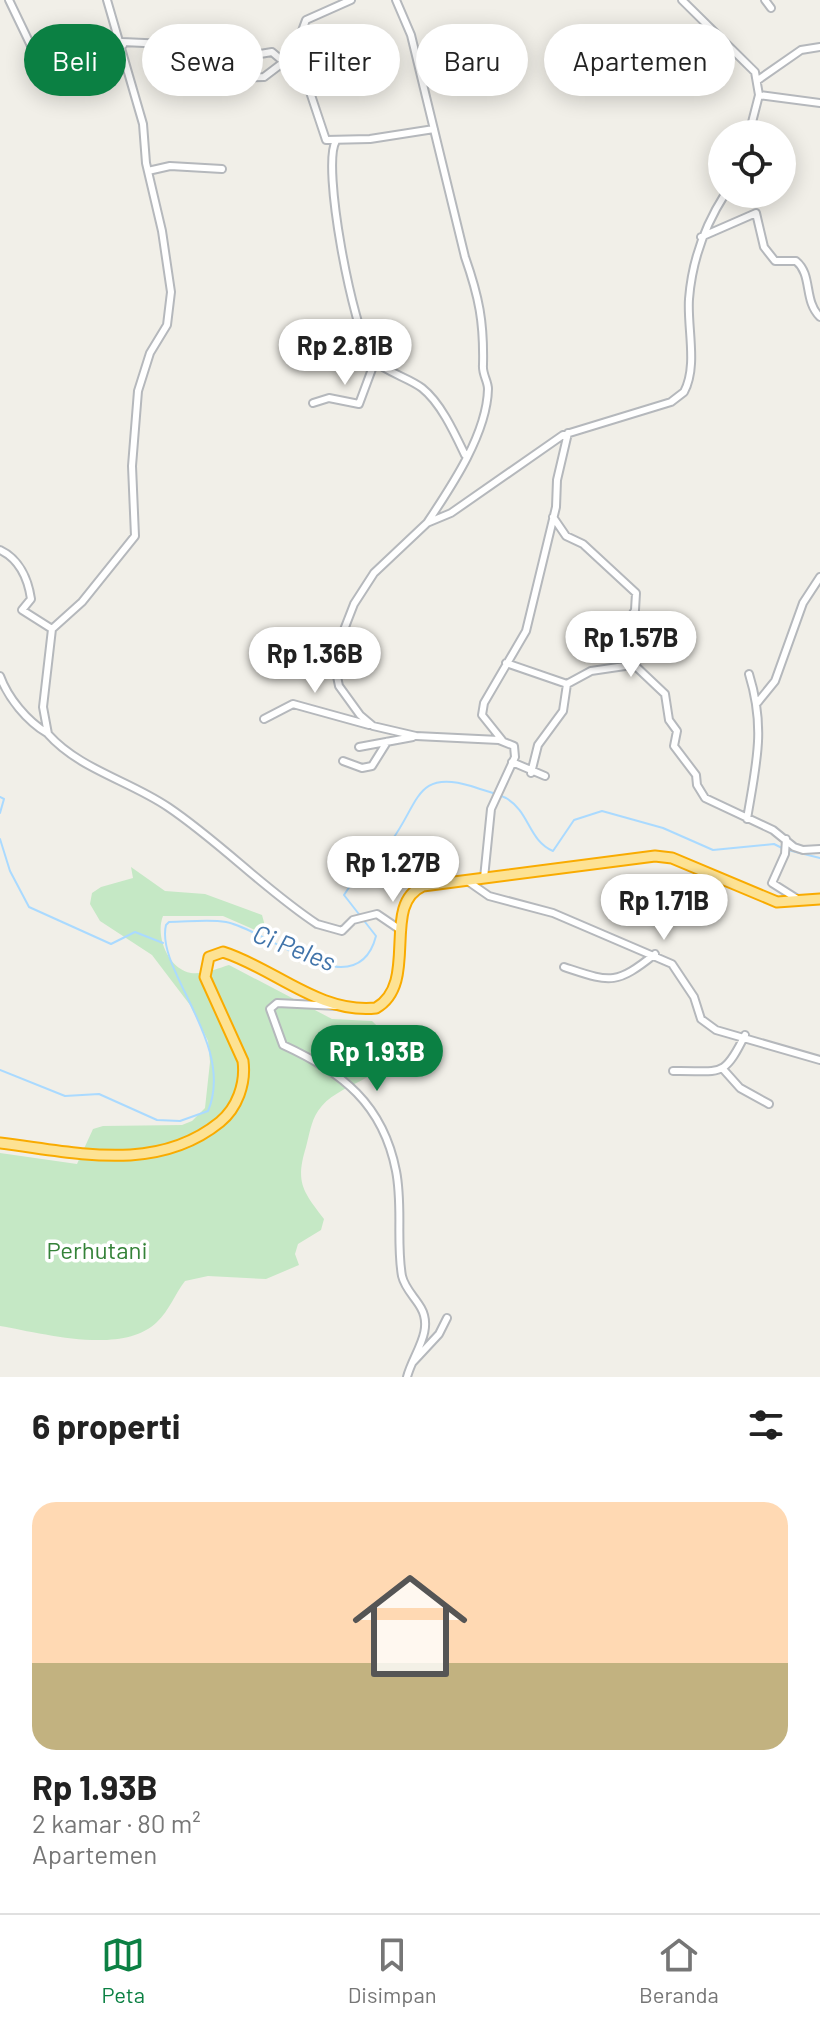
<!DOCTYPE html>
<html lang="id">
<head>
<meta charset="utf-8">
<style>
	:root { --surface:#fff; --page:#f6f6f6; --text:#222; --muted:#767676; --line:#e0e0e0; --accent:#0b8043 }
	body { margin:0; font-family:Barlow,sans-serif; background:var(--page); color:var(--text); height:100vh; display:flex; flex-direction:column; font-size:30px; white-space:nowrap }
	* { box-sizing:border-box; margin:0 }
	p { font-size:26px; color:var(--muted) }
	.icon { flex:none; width:44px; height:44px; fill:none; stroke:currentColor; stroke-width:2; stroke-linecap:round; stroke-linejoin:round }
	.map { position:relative; height:1377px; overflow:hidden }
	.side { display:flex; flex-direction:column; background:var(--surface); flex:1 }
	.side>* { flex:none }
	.guide { position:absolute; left:24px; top:24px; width:772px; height:72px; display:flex; gap:16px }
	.fabs { position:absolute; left:708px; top:120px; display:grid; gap:16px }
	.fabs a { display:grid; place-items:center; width:88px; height:88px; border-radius:50%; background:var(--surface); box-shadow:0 4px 20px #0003; font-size:40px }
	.price { position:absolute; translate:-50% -68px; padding:0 18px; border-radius:28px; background:#fff; color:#222; font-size:26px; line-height:52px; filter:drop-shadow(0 2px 4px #0008) }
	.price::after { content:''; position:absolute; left:50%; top:48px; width:24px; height:18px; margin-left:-12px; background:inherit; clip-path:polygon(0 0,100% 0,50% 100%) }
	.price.active { background:var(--accent); color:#fff }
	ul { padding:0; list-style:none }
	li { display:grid; align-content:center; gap:16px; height:424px; padding:0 32px }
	li span { display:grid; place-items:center; height:248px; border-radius:24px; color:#555 }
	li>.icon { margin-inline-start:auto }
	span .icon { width:144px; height:144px; fill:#fffc; stroke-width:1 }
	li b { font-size:34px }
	h2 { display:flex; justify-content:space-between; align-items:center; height:96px; padding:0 32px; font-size:34px }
	.tag { padding:0 28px; border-radius:36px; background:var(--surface); box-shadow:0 4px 20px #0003; font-size:28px; line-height:72px }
	.tag.active { background:var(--accent); color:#fff }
	.tabs { display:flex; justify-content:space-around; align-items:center; height:112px; border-top:2px solid var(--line); background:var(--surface); font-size:22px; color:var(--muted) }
	.tabs a { display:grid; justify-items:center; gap:4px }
	.tabs .active { color:var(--accent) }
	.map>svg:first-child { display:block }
	.green { fill:#c5e8c5 }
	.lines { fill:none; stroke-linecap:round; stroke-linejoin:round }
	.stream { stroke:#aadaff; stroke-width:2 }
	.minor-casing { stroke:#b5b8bc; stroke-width:10 }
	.highway-casing { stroke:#f9ab00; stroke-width:13 }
	.minor { stroke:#fff; stroke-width:6 }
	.highway { stroke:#fde293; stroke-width:9 }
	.labels { text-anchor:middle; stroke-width:7; stroke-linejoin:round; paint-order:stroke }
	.park-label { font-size:24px; fill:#348238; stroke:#fff }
	.water-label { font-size:26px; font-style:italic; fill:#4174aa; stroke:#fff }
</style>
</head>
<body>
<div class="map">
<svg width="820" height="1377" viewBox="0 0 820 1377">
	<rect width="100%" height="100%" fill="#f1efe8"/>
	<path class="green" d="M131 867 165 891 205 894 262 915 265 926 255 930 223 916H163C155 936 168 969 191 973 202 975 219 968 229 965L332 1019 372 1021 396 1044C386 1082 337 1082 318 1111 311 1121 309 1136 306 1147 295 1183 303 1191 324 1219L321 1230 298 1244 295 1254 299 1265 266 1279 208 1276 185 1281C175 1294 169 1311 157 1322 122 1356 42 1333 0 1326V1153L77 1164 93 1129 103 1126 182 1125 192 1121 205 1108 210 1062 208 1041 190 1005 152 955 100 921 90 904 92 893 101 887 133 878Z"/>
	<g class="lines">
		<path class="stream" d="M0 797 4 799 0 813
			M0 839 10 871 29 907 111 944 135 932 163 943
			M788 850 820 858
			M0 1070 65 1096 99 1094 157 1120 180 1121 208 1111C236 1044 155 970 166 925L169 922C187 922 208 919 226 922 266 929 357 1010 376 936L344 895C357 873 377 860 392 840 419 803 416 769 471 786 482 790 496 793 506 798 530 812 528 840 553 851L574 820 602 811 663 828 713 850 774 844 782 848"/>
		<g class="minor-casing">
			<path id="minor" d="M9 0 34 52 49 60 59 72C86 71 99 51 123 45
				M107 0 143 124 146 163 162 231 171 292 167 325 150 353 138 391 132 466 135 536 82 602 52 629 43 707 48 734C79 769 130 781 168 807 220 842 264 889 317 924L342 931 353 920 377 914 402 931
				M396 0 411 35 465 257C479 297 484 322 483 365 482 374 488 381 488 389 487 434 451 487 427 523
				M682 0 755 72 759 95 749 134
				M765 0 771 8
				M122 42 189 45 222 73 235 78 264 77 293 55 306 20 351 0
				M189 45 230 43 260 54 272 52 285 63
				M290 59 310 92 326 140 370 139 434 129
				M758 80 801 50 820 47
				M759 95 820 103
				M336 141C321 165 353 329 371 356 381 371 408 377 422 388 441 403 455 434 465 455
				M148 171 170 166 222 169
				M701 237 756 213 764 247 775 261H796C813 275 803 300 820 317
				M313 403 329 398 359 404 375 361
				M553 517 566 536 583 544 636 593 635 610 619 636
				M0 550C19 559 28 579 31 599L22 610 52 629
				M628 659 665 694 669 720 677 731 674 746 696 775 697 785 705 798 773 830 794 847 803 850 820 849
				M506 663 567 684 591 671 625 666 631 647 605 625
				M0 676C8 698 27 721 47 733
				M758 702 775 681 803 603 820 577
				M264 719 293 704 369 725
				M502 740 482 715 484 703 526 631 556 507 557 480 568 433
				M359 747 413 737
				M343 761 362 768 372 766 387 742
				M512 762 545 776
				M531 773 538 745 563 711 567 684
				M747 819C756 764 766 729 749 674
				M786 839 785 854 772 883 799 900
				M484 878 491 809 515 757 514 746 499 740 416 736 373 726 360 715 339 686 335 667 340 640 354 604 374 573 427 523 451 513 563 435 671 402 684 392C698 366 687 328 689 299 692 260 704 227 725 194
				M466 880 489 896 553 913 672 964 694 997 701 1019 716 1030 820 1060
				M564 967C610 982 615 986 655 954
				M338 1006 277 1003 270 1009 283 1045C342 1072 383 1104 396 1171 403 1206 396 1242 402 1276 405 1289 415 1297 421 1308 434 1331 413 1354 407 1377
				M723 1069 740 1088 769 1104
				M673 1071C721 1070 723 1080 745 1035
				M413 1362 439 1334 447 1318"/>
		</g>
		<g class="highway-casing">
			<path id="highway" d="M0 1143C75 1152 156 1174 220 1122 237 1108 246 1084 243 1061L205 977 209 957 223 952C274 968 319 1014 376 1008 420 983 380 904 423 886L655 856 672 858 777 902 820 899"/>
		</g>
		<use href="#minor" class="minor"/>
		<use href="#highway" class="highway"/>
	</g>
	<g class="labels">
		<g class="park-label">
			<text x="97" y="1259">Perhutani</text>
		</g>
		<g class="water-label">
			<text transform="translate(294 948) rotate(21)" y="9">Ci Peles</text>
		</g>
	</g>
</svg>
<div class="fabs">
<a><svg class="icon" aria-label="locate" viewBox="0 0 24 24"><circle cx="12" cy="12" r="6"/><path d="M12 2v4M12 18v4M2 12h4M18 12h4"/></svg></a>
</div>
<b class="price" style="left:345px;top:387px">Rp 2.81B</b>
<b class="price" style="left:631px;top:679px">Rp 1.57B</b>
<b class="price" style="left:315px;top:695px">Rp 1.36B</b>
<b class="price" style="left:393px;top:904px">Rp 1.27B</b>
<b class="price" style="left:664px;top:942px">Rp 1.71B</b>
<b class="price active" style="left:377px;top:1093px">Rp 1.93B</b>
<div class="guide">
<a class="tag active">Beli</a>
<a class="tag">Sewa</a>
<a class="tag">Filter</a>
<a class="tag">Baru</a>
<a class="tag">Apartemen</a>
</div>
</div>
<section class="side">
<h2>6 properti<svg class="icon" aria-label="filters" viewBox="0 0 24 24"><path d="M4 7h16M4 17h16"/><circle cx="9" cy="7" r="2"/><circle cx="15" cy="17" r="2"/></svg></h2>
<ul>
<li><span style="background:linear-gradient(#ffd9b3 65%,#c2b280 0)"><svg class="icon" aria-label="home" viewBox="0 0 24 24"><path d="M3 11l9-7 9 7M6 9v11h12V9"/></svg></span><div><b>Rp 1.93B</b><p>2 kamar · 80 m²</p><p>Apartemen</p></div></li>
</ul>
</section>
<nav class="tabs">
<a class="active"><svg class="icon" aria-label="map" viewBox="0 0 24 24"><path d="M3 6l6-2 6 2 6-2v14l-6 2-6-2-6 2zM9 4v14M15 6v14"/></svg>Peta</a>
<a><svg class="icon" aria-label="saved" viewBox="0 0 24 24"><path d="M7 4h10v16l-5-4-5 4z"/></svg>Disimpan</a>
<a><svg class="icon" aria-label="home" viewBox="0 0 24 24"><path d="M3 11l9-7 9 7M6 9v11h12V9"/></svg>Beranda</a>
</nav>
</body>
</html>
